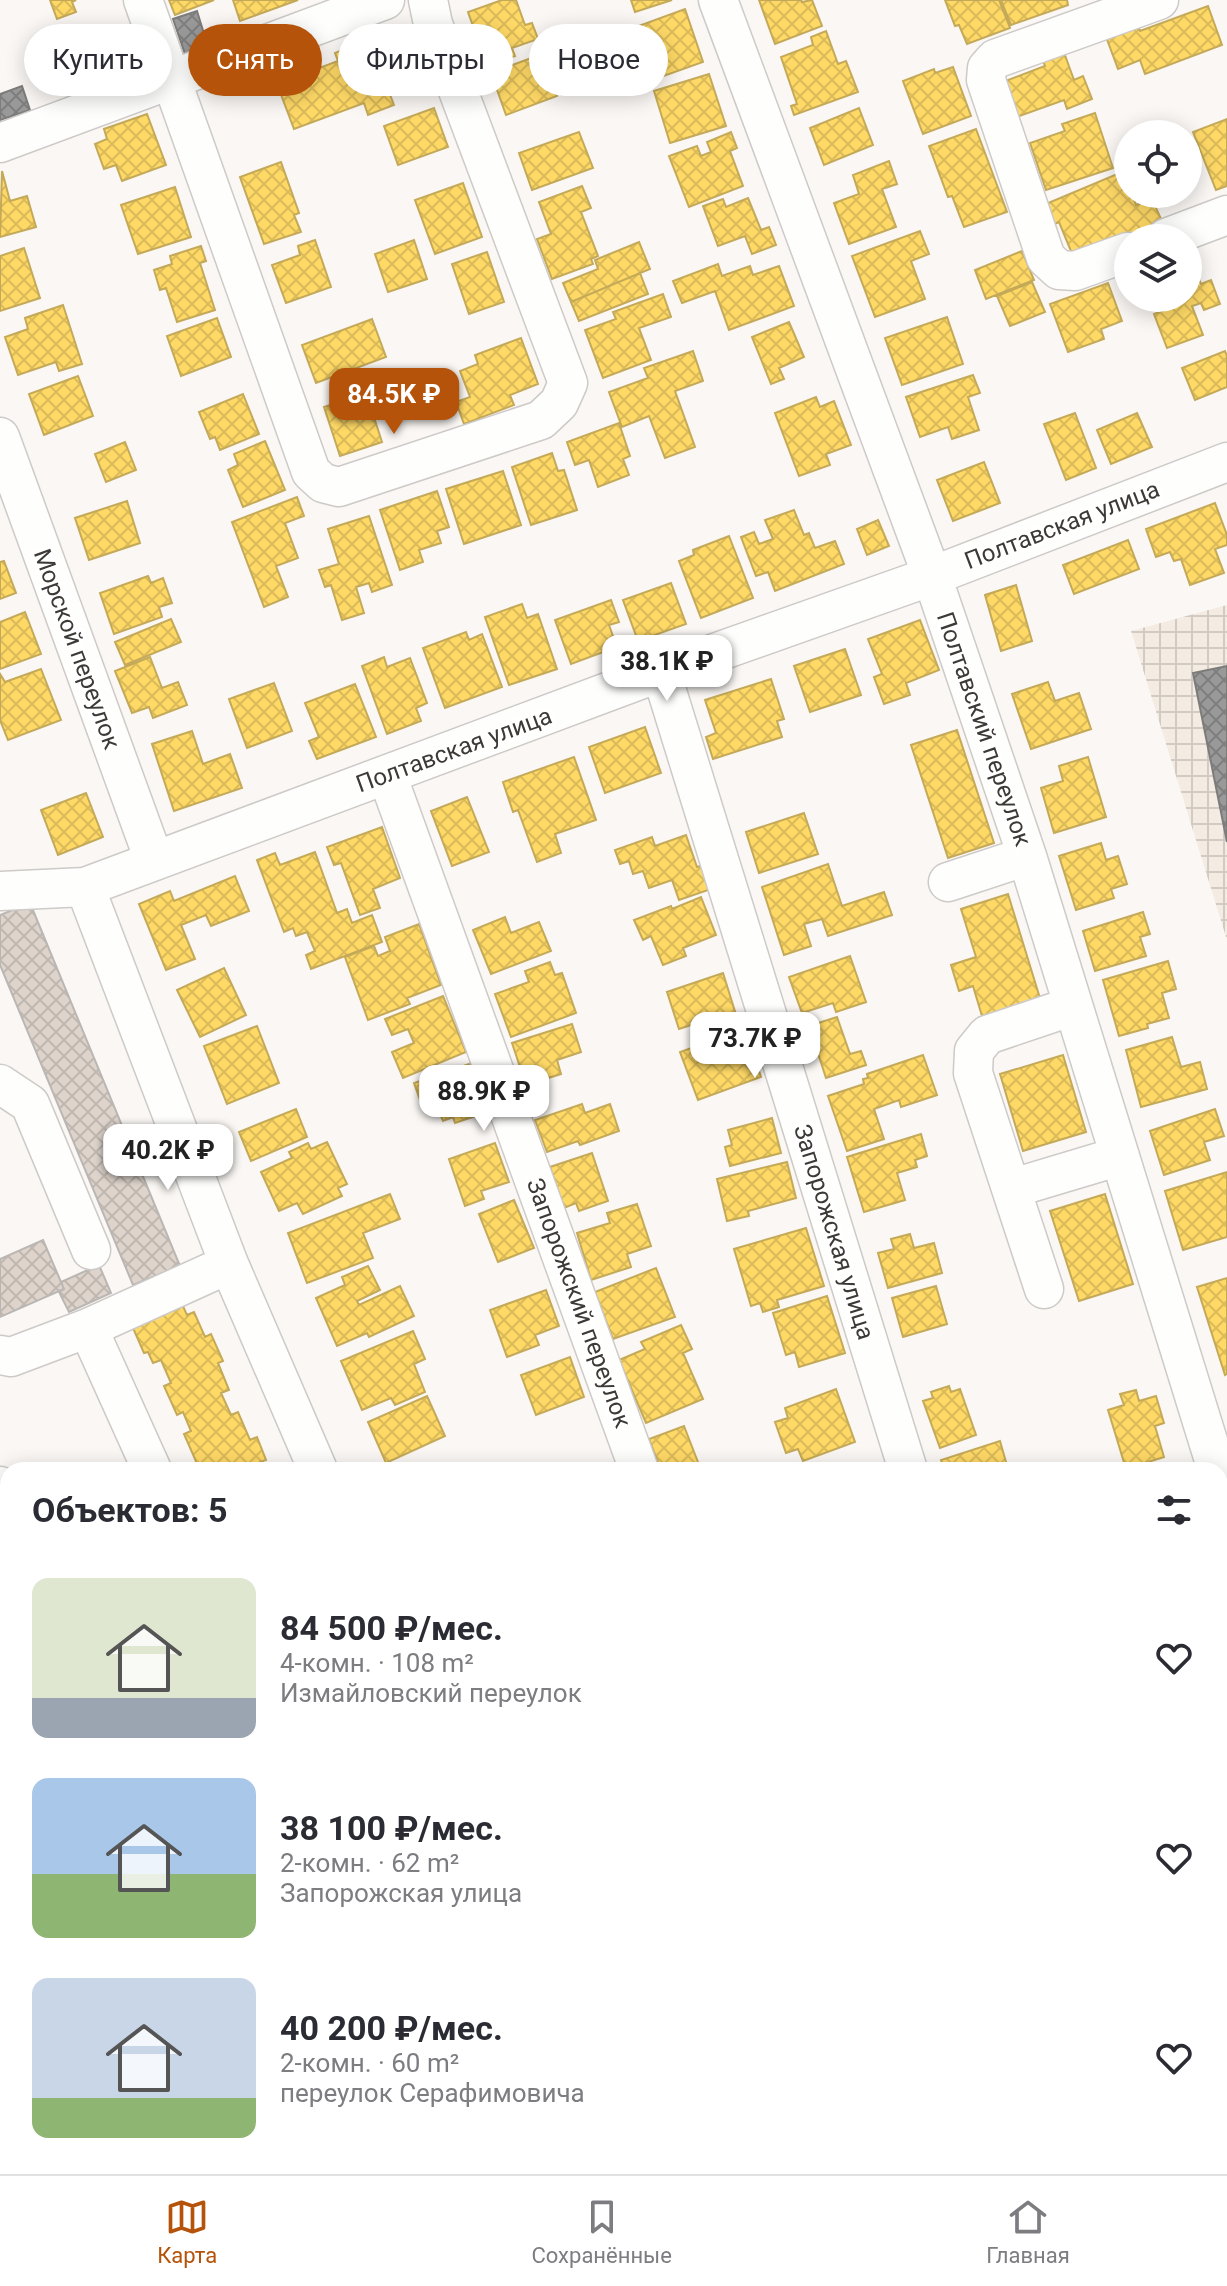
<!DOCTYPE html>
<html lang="ru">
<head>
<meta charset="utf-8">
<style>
	:root { --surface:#fff; --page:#f7f7f7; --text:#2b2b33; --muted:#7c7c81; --line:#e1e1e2; --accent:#b45309 }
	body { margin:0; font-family:Roboto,sans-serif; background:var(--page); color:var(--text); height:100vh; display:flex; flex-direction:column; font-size:30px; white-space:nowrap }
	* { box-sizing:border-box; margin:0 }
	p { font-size:26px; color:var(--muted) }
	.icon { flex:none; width:44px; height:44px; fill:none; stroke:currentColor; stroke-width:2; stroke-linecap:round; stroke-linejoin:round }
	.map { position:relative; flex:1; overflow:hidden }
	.side { position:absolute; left:0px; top:1462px; width:1228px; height:712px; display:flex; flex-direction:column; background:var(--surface); border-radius:24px 24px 0 0; box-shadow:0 4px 20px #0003 }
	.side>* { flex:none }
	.hud { position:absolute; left:24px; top:24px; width:800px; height:72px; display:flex; gap:16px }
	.buttons { position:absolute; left:1114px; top:120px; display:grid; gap:16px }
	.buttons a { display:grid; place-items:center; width:88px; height:88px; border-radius:50%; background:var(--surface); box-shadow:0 4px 20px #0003; font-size:40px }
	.price { position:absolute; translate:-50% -68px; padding:0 18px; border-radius:16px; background:#fff; color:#222; font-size:26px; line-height:52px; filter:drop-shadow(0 2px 4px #0008) }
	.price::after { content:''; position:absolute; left:50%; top:48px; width:24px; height:18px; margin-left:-12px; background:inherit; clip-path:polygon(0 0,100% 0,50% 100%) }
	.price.selected { background:var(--accent); color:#fff }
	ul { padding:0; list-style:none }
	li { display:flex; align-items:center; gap:24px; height:200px; padding:0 32px }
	li span { display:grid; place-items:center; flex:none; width:224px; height:160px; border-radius:16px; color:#555 }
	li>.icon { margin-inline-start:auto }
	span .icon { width:96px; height:96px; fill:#fffc; stroke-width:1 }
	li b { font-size:34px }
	h2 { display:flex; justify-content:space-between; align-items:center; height:96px; padding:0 32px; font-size:34px }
	.tag { padding:0 28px; border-radius:36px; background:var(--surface); box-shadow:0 4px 20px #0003; font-size:28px; line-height:72px }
	.tag.selected { background:var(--accent); color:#fff }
	.tab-bar { display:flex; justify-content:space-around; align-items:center; height:112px; border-top:2px solid var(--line); background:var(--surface); font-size:22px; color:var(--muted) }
	.tab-bar a { display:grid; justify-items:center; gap:4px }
	.tab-bar .selected { color:var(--accent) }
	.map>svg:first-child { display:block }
	.commercial { fill:#faf2e5 }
	.industrial { fill:url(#industrial-grid) }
	.homes { fill:url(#homes-cross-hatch); stroke:#c4a958; stroke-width:2 }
	.shops { fill:url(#shops-cross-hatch); stroke:#af5858; stroke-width:2 }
	.offices { fill:url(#offices-cross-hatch); stroke:#756899; stroke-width:2 }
	.industry { fill:url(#industry-cross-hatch); stroke:#7d7c7b; stroke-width:2 }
	.building { fill:url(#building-cross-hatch); stroke:#b9b6b4; stroke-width:2 }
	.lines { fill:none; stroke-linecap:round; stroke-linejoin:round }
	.minor-casing { stroke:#cdcac8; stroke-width:41 }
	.minor { stroke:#fefefd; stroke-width:38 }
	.labels { text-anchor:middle; stroke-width:8; stroke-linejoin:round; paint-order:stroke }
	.street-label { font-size:24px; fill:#3c3936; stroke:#fff }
</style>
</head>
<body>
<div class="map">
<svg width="1227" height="2174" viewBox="0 0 1227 2174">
	<defs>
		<pattern id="industrial-grid" width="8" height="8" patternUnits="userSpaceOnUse" patternTransform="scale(2)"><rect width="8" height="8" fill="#f4ece3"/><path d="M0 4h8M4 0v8" fill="none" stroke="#d2cbc3"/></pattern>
		<pattern id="homes-cross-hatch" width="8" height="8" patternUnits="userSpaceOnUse" patternTransform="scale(2)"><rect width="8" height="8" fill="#ffd966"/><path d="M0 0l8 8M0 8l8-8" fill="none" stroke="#dbbb59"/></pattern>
		<pattern id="shops-cross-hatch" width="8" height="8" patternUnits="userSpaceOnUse" patternTransform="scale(2)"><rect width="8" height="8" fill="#e06666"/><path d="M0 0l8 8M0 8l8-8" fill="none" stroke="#b75555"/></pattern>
		<pattern id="offices-cross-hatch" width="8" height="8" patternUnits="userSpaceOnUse" patternTransform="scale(2)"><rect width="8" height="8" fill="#8e7cc3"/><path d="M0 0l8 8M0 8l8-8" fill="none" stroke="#75679f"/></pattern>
		<pattern id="industry-cross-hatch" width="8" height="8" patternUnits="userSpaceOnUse" patternTransform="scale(2)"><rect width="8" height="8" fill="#999"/><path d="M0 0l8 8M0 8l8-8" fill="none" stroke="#7e7e7e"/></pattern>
		<pattern id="building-cross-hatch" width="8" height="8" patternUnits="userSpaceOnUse" patternTransform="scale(2)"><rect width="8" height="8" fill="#ded4cc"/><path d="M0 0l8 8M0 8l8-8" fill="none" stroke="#bfb7b0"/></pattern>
	</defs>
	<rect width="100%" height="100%" fill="#faf7f4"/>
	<path class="commercial" d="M279 2166H578L581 2173 283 2174Z"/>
	<path class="industrial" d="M1227 605V940L1131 631Z
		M0 1763 8 1775V2166H279L283 2174H0Z"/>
	<path class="homes" d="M50 0H76L72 2 76 12 57 19Z
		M169 0H214L175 15Z
		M233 0H298L240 21Z
		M502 0H516L525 25 532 23 538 39 512 48 515 56 487 65 468 12Z
		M631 0H672L635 12Z
		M759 0H801L802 2 812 0 822 26 775 44Z
		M945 0H999L1010 28 967 44 959 25 955 26Z
		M1001 0H1067L1068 5 1011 25Z
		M1208 6 1222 45 1145 74 1140 60 1118 69 1105 34 1136 22 1140 31Z
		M685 9 703 62 644 83 641 73 635 75 629 59 643 55 633 28Z
		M117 27 131 64 77 84 64 47Z
		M826 31 838 64 846 61 858 92 794 115 791 106 797 104 781 57 813 45 811 37Z
		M355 45 369 82 383 77 394 105 368 115 364 103 294 129 277 84 338 61 335 53Z
		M1062 47 1074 80 1083 76 1092 99 1067 109 1064 100 1014 118 1000 83 1045 66 1041 55Z
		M542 54 557 96 506 115 491 73Z
		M953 67 971 116 923 134 903 81 934 69 935 73Z
		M709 74 726 126 670 143 654 91Z
		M434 108 448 147 398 165 384 126Z
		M859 108 873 145 824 165 810 128Z
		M1095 113 1113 168 1046 190 1030 143 1065 131 1062 124Z
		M147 114 166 165 122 181 116 165 104 169 95 144 107 139 104 129Z
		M1227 119V186L1216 190 1193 132Z
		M976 129 1007 212 964 227 952 196 948 197 929 146Z
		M579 132 593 168 532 190 519 153Z
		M731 132 737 148 730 151 743 186 689 207 669 156 697 146 701 156 711 152 707 142Z
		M889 161 897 184 882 189 896 227 849 244 834 203 859 194 853 175Z
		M281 162 299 213 294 215 301 232 264 244 240 177Z
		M2 171 10 201 27 196 36 227 0 237Z
		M1122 172 1128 186V194H1132L1136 205 1152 199 1166 230 1148 238H1129L1127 233 1073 256 1059 222 1050 226 1041 206Z
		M463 183 482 237 435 254 415 200Z
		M582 186 591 208 581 212 598 256 591 259 593 264 552 279 537 239 551 234 539 202Z
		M175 187 191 237 138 254 121 205Z
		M748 198 761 230 769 227 776 245 752 254 745 236 718 246 703 206 723 199 726 207Z
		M920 231 929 254 911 261 925 299 875 317 852 256Z
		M315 240 331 287 286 303 272 265 300 255 298 246Z
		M414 240 427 279 388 292 375 254Z
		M639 242 650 269 571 302 563 283 598 269 595 260Z
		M201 246 206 261 200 263 215 310 177 322 166 288 160 290 154 270 172 264 170 256Z
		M24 248 40 298 0 311V256Z
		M1022 251 1034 280 986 299 975 270Z
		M487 252 504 302 469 314 452 264Z
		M1189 254 1201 284 1211 280 1220 304 1204 310 1201 303 1192 306 1203 335 1167 348 1154 314 1167 309 1163 298H1188Z
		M718 264 722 276 750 266 753 275 779 266 794 306 729 330 715 291 682 303 673 281Z
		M640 273 648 294 579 321 571 302Z
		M1032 282 1045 312 1010 326 997 296Z
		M1108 283 1122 321 1101 329 1104 339 1068 352 1050 304Z
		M663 294 671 317 639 328 651 360 603 378 585 330 616 319 613 312Z
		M63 305 82 364 59 371 56 362 18 375 5 337 28 329 25 318Z
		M947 317 963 364 902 385 885 338Z
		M217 318 231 357 181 376 167 336Z
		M372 319 386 357 316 383 302 345Z
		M789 322 804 357 779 368 784 379 771 384 752 337Z
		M521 338 538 384 510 395 514 405 464 424 456 402 470 397 460 371 478 364 475 355Z
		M693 351 703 381 675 391 695 447 665 458 649 416 622 427 609 392 648 378 644 368Z
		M1225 351 1227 356V387L1195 400 1182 368Z
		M973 375 980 393 968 397 979 430 952 439 948 427 920 437 906 397Z
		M78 376 93 416 44 435 29 394Z
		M372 392 378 409 372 411 382 442 340 456 324 407Z
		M243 394 259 434 220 450 215 437 210 439 199 412Z
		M816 397 820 407 834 401 851 445 826 454 830 465 799 476 775 413Z
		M1075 413 1096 468 1066 480 1044 424Z
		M1137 413 1152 447 1111 464 1097 430Z
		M619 423 630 456 623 459 629 475 598 487 589 460 575 465 567 442Z
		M265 441 285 490 243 507 228 470 238 465 234 454Z
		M125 442 136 470 106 482 95 454Z
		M552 453 558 471 564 470 577 510 531 525 512 467Z
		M984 462 1000 503 953 521 937 480Z
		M503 471 521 525 464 544 446 489Z
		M437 491 449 527 437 531 441 543 419 550 423 562 400 570 380 510Z
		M297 497 304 516 285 523 298 558 276 566 288 597 264 607 232 522Z
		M127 501 140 543 89 560 75 518Z
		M1215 503 1227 535V545L1215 549 1224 573 1190 585 1181 559 1174 561 1170 552 1156 557 1146 529Z
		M794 510 804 535 809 533 815 548 835 541 844 564 775 591 768 572 756 576 741 537 754 532 759 544 773 539 765 520Z
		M369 516 392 585 372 592 369 583 356 587 364 613 342 620 331 585 325 587 319 570 339 564 328 529Z
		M878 520 889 546 867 555 857 529Z
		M729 536 753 598 701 618 679 561 694 555 693 550Z
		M1128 540 1139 569 1074 594 1063 565Z
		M4 561 16 593 0 599V562Z
		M148 576 151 583 163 578 172 603 159 607 162 617 114 634 100 593Z
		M671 583 686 624 638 641 623 600Z
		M1016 585 1032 641 1001 651 985 595Z
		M611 600 619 622 609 625 617 647 571 664 555 620Z
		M522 604 527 618 538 614 557 669 509 685 485 617Z
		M25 612 41 654 0 669V622Z
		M171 619 181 642 125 665 115 642Z
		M920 620 939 670 906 683 910 695 884 704 874 677 882 674 868 639Z
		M466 632 469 640 482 634 502 687 445 708 423 648Z
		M845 649 861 695 810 712 794 666Z
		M150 657 162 688 178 682 187 705 153 718 149 707 132 713 115 671Z
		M384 657 387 667 410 658 427 703 416 708 421 721 387 734 362 666Z
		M41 669 61 720 8 740 0 720V674L5 682Z
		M771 679 784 719 777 721 782 737 713 759 706 737 716 733 705 700Z
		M1048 682 1055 701 1079 693 1091 729 1031 749 1012 694Z
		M274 683 292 731 247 748 229 699Z
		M355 684 376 737 317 759 309 741 319 737 305 703Z
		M645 727 661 773 605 793 589 747Z
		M957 730 994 843 948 858 911 745Z
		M192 731 203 764 230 754 242 788 174 811 152 744Z
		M574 757 596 820 555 834 561 853 537 862 518 810 513 812 503 782Z
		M1088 757 1106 817 1054 833 1041 788 1063 781 1059 766Z
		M86 793 103 837 58 855 41 810Z
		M467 797 489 852 452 866 431 811Z
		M804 813 818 854 759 873 746 832Z
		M382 827 400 878 373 889 380 908 360 915 341 863 334 865 327 847Z
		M686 835 697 867 708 864 717 887 679 900 672 880 649 888 643 871 633 874 629 861 620 864 615 850 652 837 655 846Z
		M1101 843 1106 860 1118 856 1127 884 1111 889 1114 898 1076 910 1059 856Z
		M315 852 337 913 347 909 352 923 372 915 382 942 311 969 306 955 315 951 307 932 296 936 293 928 284 932 257 860 275 853 280 865Z
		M828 864 842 906 884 892 892 915 828 936 822 919 804 924 811 946 784 955 762 887Z
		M235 876 249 911 211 926 206 915 181 925 195 959 166 970 139 904 170 891 174 901Z
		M1008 894 1043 1008 985 1026 973 986 959 991 951 965 976 957 961 909Z
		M701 897 716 935 683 948 686 956 663 965 651 936 643 940 634 920 671 906 672 909Z
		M1143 912 1150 934 1140 937 1146 956 1095 971 1083 931Z
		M505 917 511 933 539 922 551 951 491 974 473 930Z
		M419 924 441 985 407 998 410 1004 368 1020 345 957 374 946 378 956 390 951 385 937Z
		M850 956 866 1002 836 1012 833 1003 802 1013 789 977Z
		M1168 961 1176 989 1162 993 1169 1018 1147 1024 1148 1028 1119 1036 1103 980Z
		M550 962 555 975 562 973 576 1013 511 1037 495 994 529 982 525 971Z
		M224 968 246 1015 200 1037 177 990Z
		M723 973 738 1021 716 1028 713 1018 679 1029 667 992Z
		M443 996 466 1052 403 1078 392 1052 414 1043 408 1029 392 1035 385 1019Z
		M837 1017 850 1054 861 1051 866 1065 826 1078 809 1026Z
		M572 1024 581 1052 557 1060 561 1074 526 1085 512 1043Z
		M257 1026 279 1083 227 1104 204 1046Z
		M744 1029 761 1077 698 1100 680 1052Z
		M1172 1037 1181 1067 1200 1062 1207 1089 1141 1107 1126 1050Z
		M923 1055 937 1095 901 1107 899 1100 874 1109 884 1139 847 1151 828 1096 864 1084 863 1079 868 1078 867 1074Z
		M1063 1055 1086 1132 1023 1151 1000 1074Z
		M469 1064 484 1108 474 1111 476 1116 455 1123 453 1117 443 1121 436 1104 423 1108 414 1083Z
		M582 1104 585 1113 610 1104 619 1131 580 1145 578 1141 547 1152 535 1120Z
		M296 1109 307 1137 251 1161 239 1132Z
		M1215 1109 1224 1136 1204 1142 1210 1160 1164 1175 1150 1131Z
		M772 1118 781 1153 730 1166 725 1147 732 1145 728 1130Z
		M921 1134 927 1156 915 1160 917 1167 897 1173 905 1200 864 1212 847 1157Z
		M327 1142 347 1184 338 1188 342 1196 303 1214 297 1203 279 1211 261 1172 292 1158 289 1152 308 1143 311 1149Z
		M495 1143 509 1182 481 1191 484 1199 465 1206 449 1159Z
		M592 1153 608 1201 579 1211 576 1203 564 1208 550 1167Z
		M787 1162 796 1198 748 1211 749 1216 727 1221 717 1179Z
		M1227 1172V1237L1183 1250 1165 1191Z
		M390 1194 400 1219 363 1233 373 1258 307 1283 288 1233Z
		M1105 1194 1133 1284 1079 1301 1050 1211Z
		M514 1200 534 1248 498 1262 479 1214Z
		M637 1204 651 1246 627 1254 631 1267 591 1280 577 1233 610 1223 607 1213Z
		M806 1228 824 1286 777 1300 779 1307 763 1312 760 1303 751 1306 734 1249Z
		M910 1234 914 1248 934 1243 942 1273 888 1288 878 1253 894 1249 891 1239Z
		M368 1266 380 1290 357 1301 359 1305 400 1286 414 1316 369 1337 367 1333 337 1346 316 1298 345 1285 342 1277Z
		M656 1268 675 1317 613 1339 595 1292Z
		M1227 1278V1374L1225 1375 1197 1287Z
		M936 1286 947 1324 903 1337 892 1298Z
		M546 1290 559 1326 535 1335 539 1345 507 1357 490 1310Z
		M827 1296 845 1353 799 1367 795 1352 786 1355 773 1313Z
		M181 1302 187 1315 194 1312 205 1337 211 1334 223 1361 218 1363 229 1390 221 1393 231 1415 238 1412 250 1440 257 1437 266 1460 260 1462 263 1470H209L206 1463 198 1466 184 1434 191 1431 183 1412 177 1415 164 1386 171 1383 161 1360 153 1363 148 1352 144 1353 133 1328Z
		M681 1325 692 1349 683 1353 703 1399 646 1423 619 1360 645 1349 641 1342Z
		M413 1331 425 1359 414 1364 425 1392 395 1405 391 1398 362 1410 341 1361Z
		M570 1357 584 1397 536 1415 521 1375Z
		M949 1386 951 1392 960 1389 976 1435 940 1448 923 1401 933 1398 931 1392Z
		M836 1389 855 1442 803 1461 798 1449 786 1453 775 1422 788 1418 785 1408Z
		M1136 1390 1139 1401 1156 1396 1164 1423 1155 1426 1164 1457 1126 1469 1108 1410 1124 1405 1120 1394Z
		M427 1396 445 1436 386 1463 368 1422Z
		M684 1426 701 1470H661L649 1439Z
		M1000 1441 1008 1469 945 1470 941 1460Z
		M1220 1573 1227 1595V1628L1220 1630Z
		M1227 1725V1781L1220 1783V1727Z
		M1227 2086V2111L1220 2113V2088Z
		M1227 2154V2174H1162L1159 2166H1220V2157Z
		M672 2166H731L734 2174H675Z
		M828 2166H876L857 2174H824L822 2169Z
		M974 2166H1001L1004 2174H977Z
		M1088 2166H1102L1104 2174H1064Z"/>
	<path class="shops" d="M261 2166H279L283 2174H246Z"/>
	<path class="offices" d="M352 2166H508L512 2174H356Z"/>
	<path class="industry" d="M197 11 209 50 186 57 173 19Z
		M22 86 30 110 0 120V94Z
		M1227 666V842L1193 673Z"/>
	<path class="building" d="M30 903 180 1266 133 1285 0 965V915Z
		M43 1240 64 1289 0 1317V1259Z
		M99 1265 111 1293 69 1312 59 1292 64 1289 61 1282Z"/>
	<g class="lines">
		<g class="minor-casing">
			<path id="minor" d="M143 0 311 472 323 483 339 487 541 420 559 403 568 383 433 24 428 0
				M718 0 932 576 1027 856 1217 1470
				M0 143 385 0
				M1166 238 1227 215
				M1128 252 1075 271 1059 270 1046 258 986 80 987 68 995 59 1159 0
				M0 437 154 860
				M661 672 908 1470
				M387 775 639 1470
				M948 882 1027 856
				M85 887 229 1264 318 1470
				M0 891 85 887 661 672 932 576 1227 462
				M0 1084 30 1104 91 1250
				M1013 1188 1120 1156
				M1044 1289 973 1073 974 1051 987 1035 1073 1006
				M88 1328 152 1470
				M0 1355 11 1357 88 1328 229 1264
				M0 1486 8 1503
				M1220 1671 1227 1669
				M321 2166 324 2174
				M607 2166 610 2174
				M925 2166 929 2174
				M1130 2166 1132 2174"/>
		</g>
		<use href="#minor" class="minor"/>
	</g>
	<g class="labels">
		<g class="street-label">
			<text transform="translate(1062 525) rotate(-21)" y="8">Полтавская улица</text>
			<text transform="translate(77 649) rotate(70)" y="8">Морской переулок</text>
			<text transform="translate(984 729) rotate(71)" y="8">Полтавский переулок</text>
			<text transform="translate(454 750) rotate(-20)" y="8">Полтавская улица</text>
			<text transform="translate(834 1232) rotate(73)" y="8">Запорожская улица</text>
			<text transform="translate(579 1303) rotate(70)" y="8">Запорожский переулок</text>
		</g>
	</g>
</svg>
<div class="buttons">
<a><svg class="icon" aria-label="locate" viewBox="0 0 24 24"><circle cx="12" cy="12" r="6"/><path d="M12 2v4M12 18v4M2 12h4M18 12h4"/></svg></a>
<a><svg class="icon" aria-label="layers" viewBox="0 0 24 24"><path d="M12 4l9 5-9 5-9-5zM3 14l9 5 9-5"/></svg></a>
</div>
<b class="price selected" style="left:394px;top:436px">84.5K ₽</b>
<b class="price" style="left:667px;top:703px">38.1K ₽</b>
<b class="price" style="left:755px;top:1080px">73.7K ₽</b>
<b class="price" style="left:484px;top:1133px">88.9K ₽</b>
<b class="price" style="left:168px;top:1192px">40.2K ₽</b>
<div class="hud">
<a class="tag">Купить</a>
<a class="tag selected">Снять</a>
<a class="tag">Фильтры</a>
<a class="tag">Новое</a>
</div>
<section class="side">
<h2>Объектов: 5<svg class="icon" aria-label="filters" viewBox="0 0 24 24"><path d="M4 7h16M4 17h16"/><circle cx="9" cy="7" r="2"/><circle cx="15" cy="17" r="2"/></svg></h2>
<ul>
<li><span style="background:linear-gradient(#dfe7d0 75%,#9aa5b1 0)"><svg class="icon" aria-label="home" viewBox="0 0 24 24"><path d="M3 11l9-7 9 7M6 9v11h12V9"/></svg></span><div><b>84 500 ₽/мес.</b><p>4-комн. · 108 m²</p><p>Измайловский переулок</p></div><svg class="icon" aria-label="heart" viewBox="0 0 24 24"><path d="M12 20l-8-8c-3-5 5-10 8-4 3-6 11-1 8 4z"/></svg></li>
<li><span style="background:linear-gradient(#a9c7e8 60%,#8fb573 0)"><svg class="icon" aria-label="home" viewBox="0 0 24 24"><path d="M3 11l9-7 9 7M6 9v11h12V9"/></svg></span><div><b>38 100 ₽/мес.</b><p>2-комн. · 62 m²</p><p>Запорожская улица</p></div><svg class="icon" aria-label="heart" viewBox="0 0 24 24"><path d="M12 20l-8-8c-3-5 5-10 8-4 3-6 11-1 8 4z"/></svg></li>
<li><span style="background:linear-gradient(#c9d6e8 75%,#8fb573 0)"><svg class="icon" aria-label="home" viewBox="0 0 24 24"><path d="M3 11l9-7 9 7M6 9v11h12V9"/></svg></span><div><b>40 200 ₽/мес.</b><p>2-комн. · 60 m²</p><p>переулок Серафимовича</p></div><svg class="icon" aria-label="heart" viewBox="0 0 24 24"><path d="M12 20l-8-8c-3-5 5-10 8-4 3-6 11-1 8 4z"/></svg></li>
</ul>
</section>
</div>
<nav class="tab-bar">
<a class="selected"><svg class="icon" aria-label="map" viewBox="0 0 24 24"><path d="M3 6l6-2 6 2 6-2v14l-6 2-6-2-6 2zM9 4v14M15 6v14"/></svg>Карта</a>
<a><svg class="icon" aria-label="saved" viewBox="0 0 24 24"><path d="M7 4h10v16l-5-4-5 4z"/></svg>Сохранённые</a>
<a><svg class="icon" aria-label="home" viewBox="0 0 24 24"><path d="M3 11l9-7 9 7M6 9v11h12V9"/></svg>Главная</a>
</nav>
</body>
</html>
